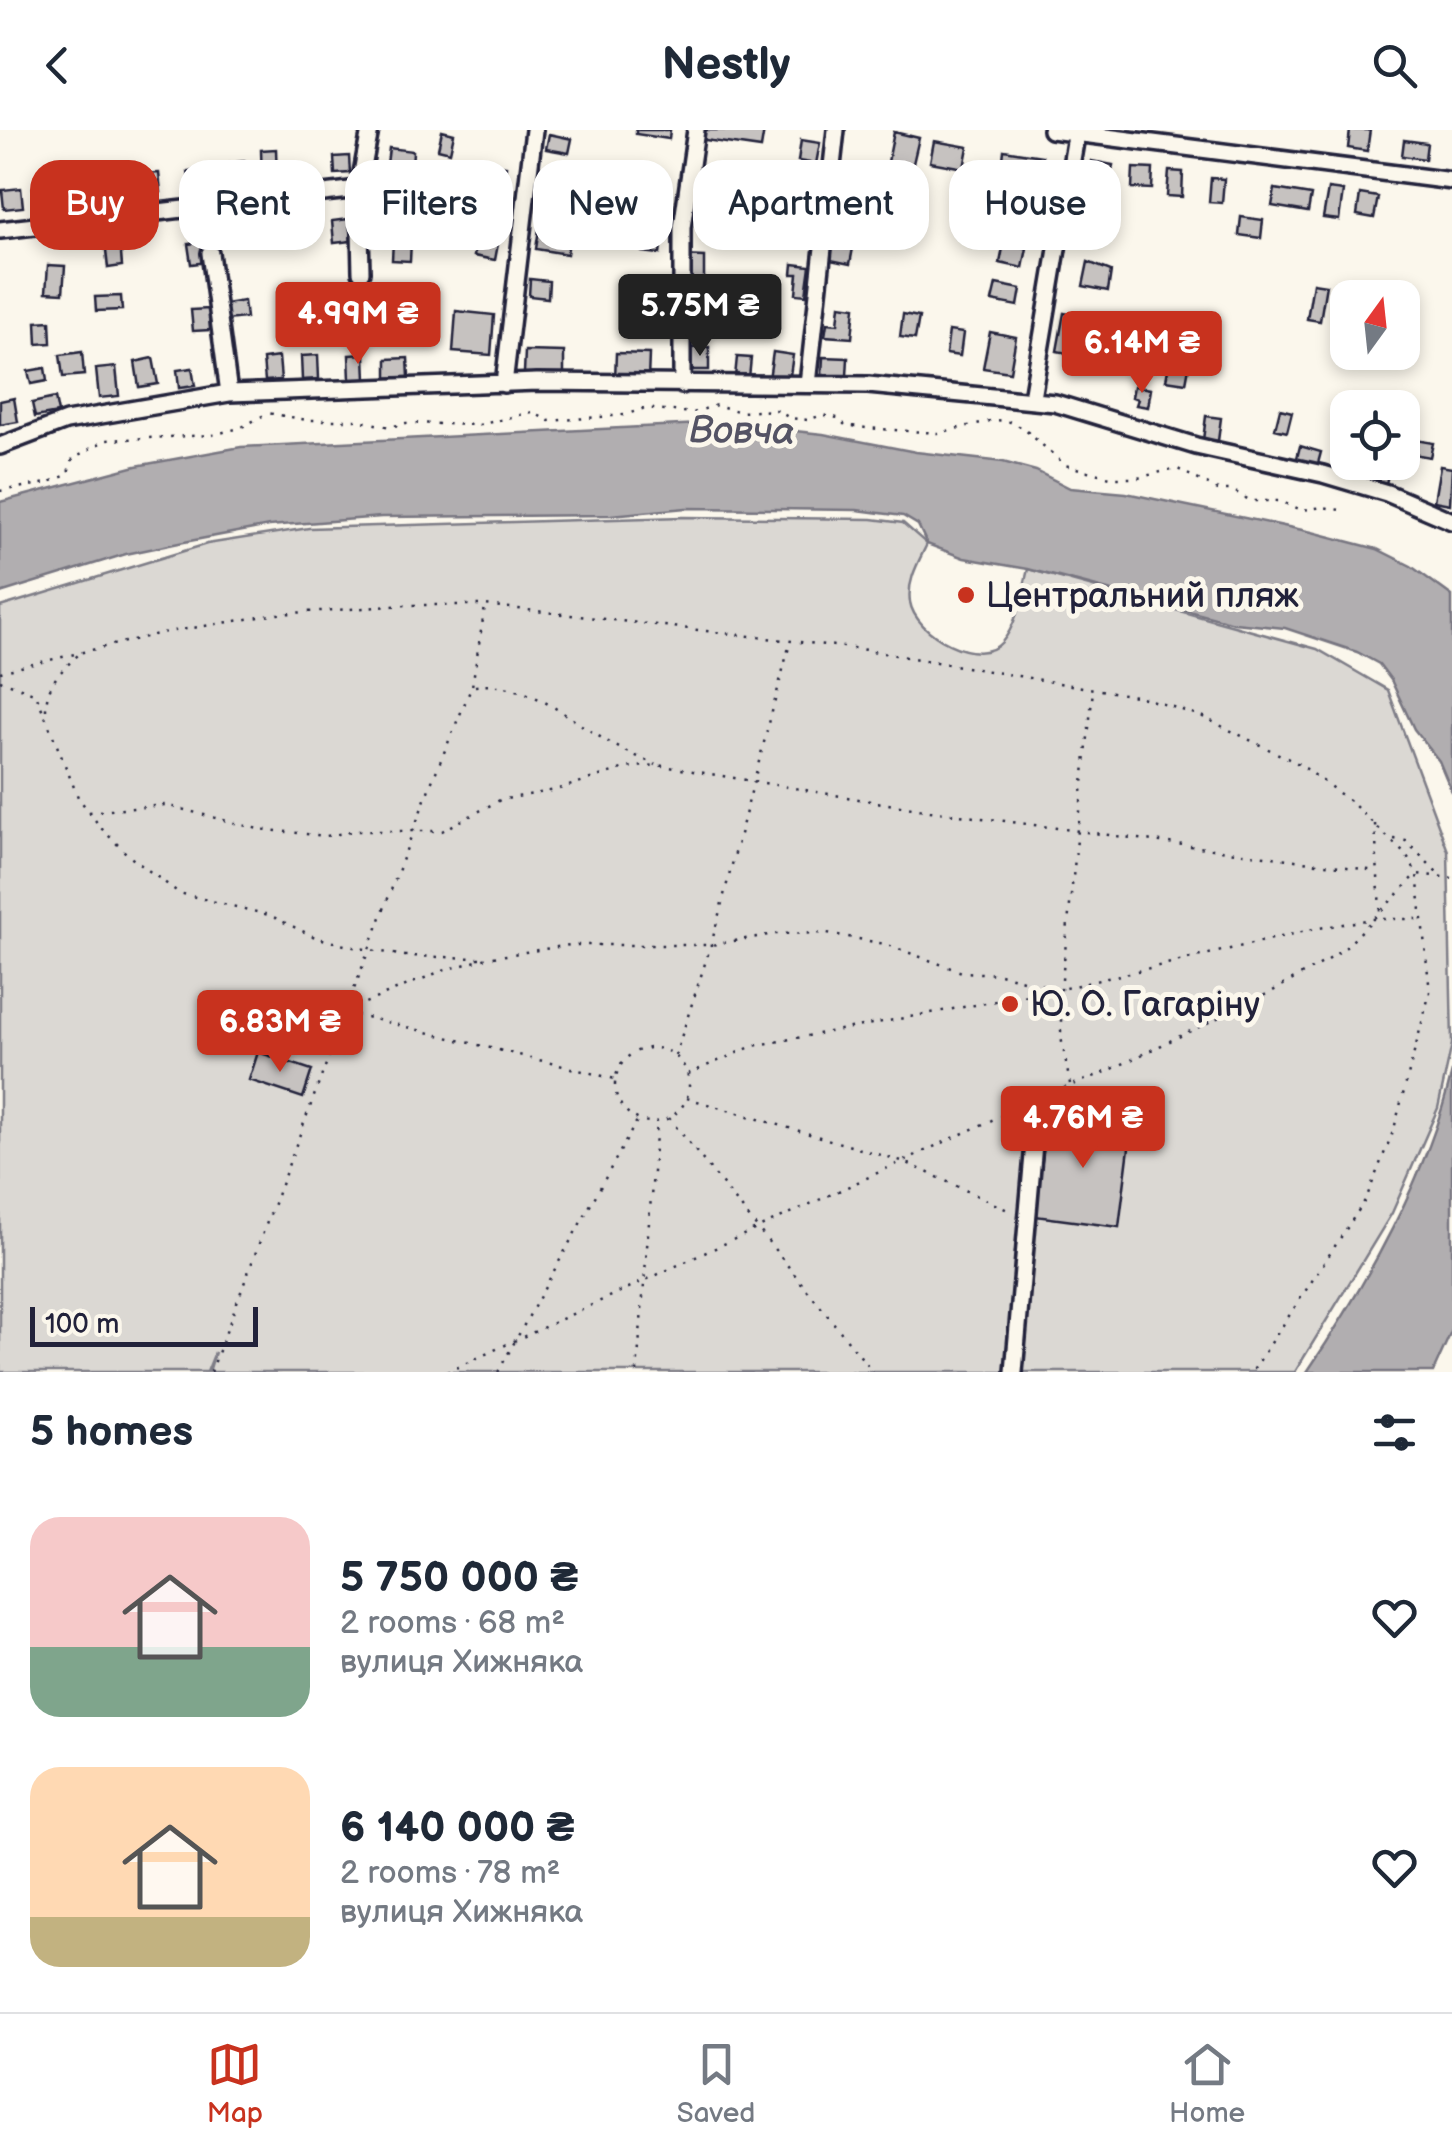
<!DOCTYPE html>
<html lang="en">
<head>
<meta charset="utf-8">
<style>
	:root { --surface:#fff; --page:#f6f6f7; --text:#1f2937; --muted:#747a83; --line:#e0e1e3; --accent:#c8321e }
	body { margin:0; font-family:"Balsamiq Sans",sans-serif; background:var(--page); color:var(--text); height:100vh; display:flex; flex-direction:column; font-size:38px; white-space:nowrap }
	* { box-sizing:border-box; margin:0 }
	p { font-size:32px; color:var(--muted) }
	.icon { flex:none; width:55px; height:55px; fill:none; stroke:currentColor; stroke-width:2; stroke-linecap:round; stroke-linejoin:round }
	.map { position:relative; height:1242px; overflow:hidden }
	.drawer { display:flex; flex-direction:column; background:var(--surface); flex:1 }
	.drawer>* { flex:none }
	.banner { position:absolute; left:30px; top:30px; width:1392px; height:90px; display:flex; gap:20px }
	.needle { width:65px; rotate:15deg }
	.buttons { position:absolute; left:1330px; top:150px; display:grid; gap:20px }
	.buttons a { display:grid; place-items:center; width:90px; height:90px; border-radius:20px; background:var(--surface); box-shadow:0 5px 15px #0003; font-size:50px }
	.scale { position:absolute; left:30px; bottom:25px; width:228px; box-sizing:border-box; padding-left:10px; border:5px solid #22223b; border-top:0; font-size:28px; line-height:35px; white-space:nowrap; color:#22223b; -webkit-text-stroke:8px #fbf7ec; paint-order:stroke }
	.price { position:absolute; translate:-50% -85px; padding:0 22px; border-radius:10px; background:var(--accent); color:#fff; font-size:32px; line-height:65px; filter:drop-shadow(0 2px 5px #0008) }
	.price::after { content:''; position:absolute; left:50%; top:60px; width:30px; height:22px; margin-left:-15px; background:inherit; clip-path:polygon(0 0,100% 0,50% 100%) }
	.price.active { background:#222; color:#fff }
	ul { padding:0; list-style:none }
	li { display:flex; align-items:center; gap:30px; height:250px; padding:0 30px }
	li span { display:grid; place-items:center; flex:none; width:280px; height:200px; border-radius:30px; color:#555 }
	li>.icon { margin-inline-start:auto }
	span .icon { width:120px; height:120px; fill:#fffc; stroke-width:1 }
	li b { font-size:42px }
	h2 { display:flex; justify-content:space-between; align-items:center; height:120px; padding:0 30px; font-size:42px }
	.pill { padding:0 35px; border-radius:30px; background:var(--surface); box-shadow:0 5px 15px #0003; font-size:35px; line-height:90px }
	.pill.active { background:var(--accent); color:#fff }
	header { display:flex; justify-content:space-between; align-items:center; height:130px; padding:0 30px; background:var(--surface); font-size:45px; font-weight:600 }
	.tabs { display:flex; justify-content:space-around; align-items:center; height:140px; border-top:2px solid var(--line); background:var(--surface); font-size:28px; color:var(--muted) }
	.tabs a { display:grid; justify-items:center; gap:5px }
	.tabs .active { color:var(--accent) }
	.map>svg:first-child { display:block }
	.green { fill:#dbd8d3; stroke:#7e7d87; stroke-width:2.5 }
	.water { fill:#b1aeb0; stroke:#787681; stroke-width:2.5 }
	.building { fill:#c6c2c0; stroke:#22223b; stroke-width:2.5 }
	.lines { fill:none; stroke-linecap:round; stroke-linejoin:round }
	.minor-casing { stroke:#22223b; stroke-width:22 }
	.path { stroke:#22223b; stroke-width:2.5; stroke-dasharray:2.5 8; stroke-linecap:butt }
	.minor { stroke:#fbf7ec; stroke-width:15 }
	.poi-dot { fill:#c8321e; stroke:#fbf7ec; stroke-width:4 }
	.labels { text-anchor:middle; stroke-width:10; stroke-linejoin:round; paint-order:stroke }
	.poi-label { font-size:35px; fill:#22223b; stroke:#fbf7ec; text-anchor:start }
	.water-label { font-size:38px; font-style:italic; fill:#545364; stroke:#fbf7ec }
</style>
</head>
<body>
<header><svg class="icon" aria-label="back" viewBox="0 0 24 24"><path d="M15 5l-7 7 7 7"/></svg>Nestly<svg class="icon" aria-label="search" viewBox="0 0 24 24"><circle cx="10" cy="10" r="6"/><path d="M15 15l6 6"/></svg></header>
<div class="map">
<svg width="1452" height="1242" viewBox="0 0 1452 1242">
	<rect width="100%" height="100%" fill="#fbf7ec"/>
	<filter id="ink" filterUnits="userSpaceOnUse"><feTurbulence type="fractalNoise" baseFrequency=".01" numOctaves="2"/><feDisplacementMap in="SourceGraphic" scale="20" xChannelSelector="R" yChannelSelector="G"/><feConvolveMatrix kernelMatrix="1 2 1 2 8 2 1 2 1" color-interpolation-filters="sRGB"/></filter>
	<g filter="url(#ink)">
		<path class="green" d="M683 387 872 389 903 393 927 414C918 433 907 451 910 472 915 504 979 539 1002 512 1018 493 1022 463 1028 439L1317 519 1388 560 1448 721 1452 914 1438 978 1392 1083 1295 1242H209L215 1222 207 1242H0V477L207 414 309 398Z"/>
		<path class="water" d="M721 293 823 304 916 322 1003 332 1036 341 1070 358 1126 363 1312 402 1377 419 1411 436 1452 466V662L1439 631 1414 599 1391 550 1379 534 1357 522 1285 498 1234 493 1028 439 964 428 927 414 918 395 903 386 857 380 686 378 611 385 381 387 269 396 179 413 126 424 0 463V372L136 336 241 317Z
			M1452 941V1200L1433 1242H1307C1366 1155 1429 1043 1452 941Z"/>
		<path class="building" d="M636 0H670L669 9 636 4Z
			M699 0H764L761 18 698 9Z
			M1350 0H1370L1367 21 1348 18Z
			M442 1 454 4 450 22 438 19Z
			M894 2 919 8 911 42 887 37Z
			M549 4 572 9 569 23 546 19Z
			M801 10 820 13 816 34 798 31Z
			M1404 10 1427 13 1425 29 1402 26Z
			M934 11 968 17 964 38 930 32Z
			M389 18 413 21 412 37 387 34Z
			M276 19 277 49 262 50 261 20Z
			M1004 20 1042 26 1039 44 1002 39Z
			M349 26 350 43 335 44 334 27Z
			M245 31 247 51 232 53 230 33Z
			M1091 31 1113 35 1108 64 1086 60Z
			M485 33 506 36 504 56 482 53Z
			M568 36 600 38 599 56 567 54Z
			M1133 38 1153 39 1152 59 1132 58Z
			M206 39 207 57 190 58 188 41Z
			M1169 41 1183 42 1182 67 1167 66Z
			M159 43 161 62 144 63 142 44Z
			M92 44 94 67 78 68 76 45Z
			M1211 48 1224 49 1222 73 1209 72Z
			M100 51H116L117 67H100Z
			M61 56 63 74 35 77 33 58Z
			M21 58 23 77 4 79 2 60Z
			M1013 59 1032 63 1030 74 1011 70Z
			M1275 59 1311 65 1308 82 1272 76Z
			M1328 59 1343 61 1339 90 1323 88Z
			M1360 64 1378 67 1374 88 1357 85Z
			M647 70 668 73 666 93 645 90Z
			M452 75 476 78 474 93 450 90Z
			M1010 85 1031 89 1027 107 1006 102Z
			M1241 87 1263 90 1261 108 1239 105Z
			M349 89 351 111 334 113 332 91Z
			M297 93H310L311 112 298 113Z
			M539 99 570 104 567 124 536 119Z
			M644 105 662 107 660 124 642 122Z
			M393 110 411 111 410 131 392 130Z
			M477 110 498 114 495 130 474 126Z
			M120 111 122 136 108 138 105 112Z
			M205 112 208 132 191 134 188 114Z
			M829 113 853 118 850 134 826 129Z
			M1004 113 1027 118 1023 138 1000 133Z
			M684 126 704 127V151L683 150Z
			M1088 132 1111 141 1108 161 1083 156Z
			M793 134 810 136 806 165 796 164 798 144H792Z
			M48 135 65 136 63 163 46 162Z
			M530 149 549 151 548 168 529 166Z
			M1313 153 1326 155 1320 191 1307 189Z
			M996 154 1021 159 1018 176 992 171Z
			M641 158 661 159 660 175 640 174Z
			M121 166 122 180 96 181 95 167Z
			M244 171 246 188 227 190 225 174Z
			M840 175 855 177 852 208 825 206 827 193 838 194Z
			M209 179 210 200 193 201 191 180Z
			M456 181 494 185 491 225 453 222Z
			M1064 183 1080 186 1072 224 1057 221Z
			M903 184 919 187 915 209 900 207Z
			M50 191 51 213 37 214 36 192Z
			M637 192 657 193V207L637 206Z
			M949 201 963 203 960 226 946 224Z
			M990 202 1016 207 1010 242 983 238Z
			M709 217V240H691L690 218Z
			M525 221 564 222V244L524 243Z
			M82 222 84 245 63 247 60 225Z
			M773 222 793 225 789 252 769 249Z
			M1353 222H1378L1376 235 1352 231Z
			M616 223 649 224 648 250 615 249Z
			M365 224 366 250H350L349 225Z
			M318 225 319 249 302 250 301 226Z
			M279 227 281 250 265 251 263 229Z
			M737 227 751 228 749 248 735 247Z
			M823 227 848 228 847 246 822 245Z
			M153 228 158 254 139 257 135 232Z
			M408 228 409 247 387 248V229Z
			M1170 229 1190 232 1186 253 1166 250Z
			M116 237 119 266 99 268 96 239Z
			M45 238 47 251 31 254 28 241Z
			M192 238 195 256 179 258 177 240Z
			M1134 256 1151 259 1148 277 1136 275 1138 269 1132 267Z
			M14 268 18 292 0 295V271Z
			M55 268 58 283 35 287 32 273Z
			M1280 279 1292 282 1287 302 1275 299Z
			M1206 286 1221 288 1218 311 1203 310Z
			M1410 309 1433 313 1430 327 1408 323Z
			M1300 316 1321 322 1317 337 1296 332Z
			M1348 322V332H1365L1362 346 1343 342Z
			M1374 332 1390 334 1386 354 1371 351Z
			M1440 336 1452 338 1450 374 1434 371Z
			M258 922 312 940 303 968 249 950Z
			M1069 983 1110 988 1108 999 1131 1002 1119 1097 1035 1086 1047 991 1067 994Z"/>
		<g class="lines">
			<g class="minor-casing">
				<path id="minor" d="M1051 0 1452 51
					M359 59 361 142
					M0 100 359 59 370 0
					M210 123 229 263
					M504 254 534 0
					M808 254 836 0
					M682 255V98L696 0
					M1032 268 1077 0
					M0 316 66 291 229 263 537 252 868 255 1055 273 1196 316 1323 344 1387 363 1452 391
					M1014 1242 1038 968"/>
			</g>
			<path class="path" d="M0 361 47 353 67 345 73 328 106 310 212 305 240 298 268 283 307 290H357L390 297 406 293 479 295 532 282 549 291 625 285 645 278 693 283 716 275 741 282 776 280 790 288 808 290 822 285 838 288 845 295 866 298 938 303 994 290 1008 291 1023 298 1065 335 1114 348H1138L1176 338 1218 360H1232L1251 371H1279L1302 380 1323 377 1340 380
				M0 542 162 503 278 484 406 475H485L860 519 1141 567 1201 586 1301 635 1351 672 1406 725 1417 744 1430 862 1394 999 1366 1069 1252 1242
				M0 550 36 564 78 667 101 698 129 726 179 763 269 785 315 807 348 816 405 826 480 828
				M475 556C526 550 563 585 605 610 621 620 639 627 656 635
				M46 580C46 554 60 542 78 525
				M89 682 166 675 258 699 326 706 357 701H442L500 670 556 660 625 638 657 635 930 681 1377 741
				M1375 694 1380 781
				M1394 709 1406 711 1440 745
				M346 881 439 842 487 828 570 815H711L774 804 827 803 885 814 962 842 1000 844 1058 859
				M346 882 615 949
				M615 955a37 37 0 1 1 74 0a37 37 0 1 1-74 0Z
				M675 926 711 815 790 513
				M688 944 753 916 1061 859 1319 798 1372 789H1421
				M1070 954 1061 907V859L1093 560
				M1054 962 1106 942 1271 862 1328 830 1346 817 1417 744 1452 748
				M687 968 905 1032 1010 1081
				M669 988 873 1242
				M211 1242 430 656 472 556 485 477
				M447 1242 1020 977
				M498 1242 638 989
				M637 1242 657 992"/>
			<use href="#minor" class="minor"/>
		</g>
	</g>
	<g class="poi-dot">
		<circle cx="966" cy="465" r="10"/>
		<circle cx="1010" cy="874" r="10"/>
	</g>
	<g class="labels">
		<g class="poi-label">
			<text x="986" y="477">Центральний пляж</text>
			<text x="1030" y="886">Ю. О. Гагаріну</text>
		</g>
		<g class="water-label">
			<text transform="translate(742 300) rotate(1)" y="13">Вовча</text>
		</g>
	</g>
</svg>
<div class="buttons">
<a><svg class="needle" viewBox="-14 -14 28 28"><path d="M0-13l5 13h-10z" fill="#e53935"/><path d="M0 13l5-13h-10z" fill="#747a83"/></svg></a>
<a><svg class="icon" aria-label="locate" viewBox="0 0 24 24"><circle cx="12" cy="12" r="6"/><path d="M12 2v4M12 18v4M2 12h4M18 12h4"/></svg></a>
</div>
<div class="scale">100 m</div>
<b class="price active" style="left:700px;top:229px">5.75M ₴</b>
<b class="price" style="left:358px;top:237px">4.99M ₴</b>
<b class="price" style="left:1142px;top:266px">6.14M ₴</b>
<b class="price" style="left:280px;top:945px">6.83M ₴</b>
<b class="price" style="left:1083px;top:1041px">4.76M ₴</b>
<div class="banner">
<a class="pill active">Buy</a>
<a class="pill">Rent</a>
<a class="pill">Filters</a>
<a class="pill">New</a>
<a class="pill">Apartment</a>
<a class="pill">House</a>
</div>
</div>
<section class="drawer">
<h2>5 homes<svg class="icon" aria-label="filters" viewBox="0 0 24 24"><path d="M4 7h16M4 17h16"/><circle cx="9" cy="7" r="2"/><circle cx="15" cy="17" r="2"/></svg></h2>
<ul>
<li><span style="background:linear-gradient(#f6c9c9 65%,#7fa58c 0)"><svg class="icon" aria-label="home" viewBox="0 0 24 24"><path d="M3 11l9-7 9 7M6 9v11h12V9"/></svg></span><div><b>5 750 000 ₴</b><p>2 rooms · 68 m²</p><p>вулиця Хижняка</p></div><svg class="icon" aria-label="heart" viewBox="0 0 24 24"><path d="M12 20l-8-8c-3-5 5-10 8-4 3-6 11-1 8 4z"/></svg></li>
<li><span style="background:linear-gradient(#ffd9b3 75%,#c2b280 0)"><svg class="icon" aria-label="home" viewBox="0 0 24 24"><path d="M3 11l9-7 9 7M6 9v11h12V9"/></svg></span><div><b>6 140 000 ₴</b><p>2 rooms · 78 m²</p><p>вулиця Хижняка</p></div><svg class="icon" aria-label="heart" viewBox="0 0 24 24"><path d="M12 20l-8-8c-3-5 5-10 8-4 3-6 11-1 8 4z"/></svg></li>
</ul>
</section>
<nav class="tabs">
<a class="active"><svg class="icon" aria-label="map" viewBox="0 0 24 24"><path d="M3 6l6-2 6 2 6-2v14l-6 2-6-2-6 2zM9 4v14M15 6v14"/></svg>Map</a>
<a><svg class="icon" aria-label="saved" viewBox="0 0 24 24"><path d="M7 4h10v16l-5-4-5 4z"/></svg>Saved</a>
<a><svg class="icon" aria-label="home" viewBox="0 0 24 24"><path d="M3 11l9-7 9 7M6 9v11h12V9"/></svg>Home</a>
</nav>
</body>
</html>
